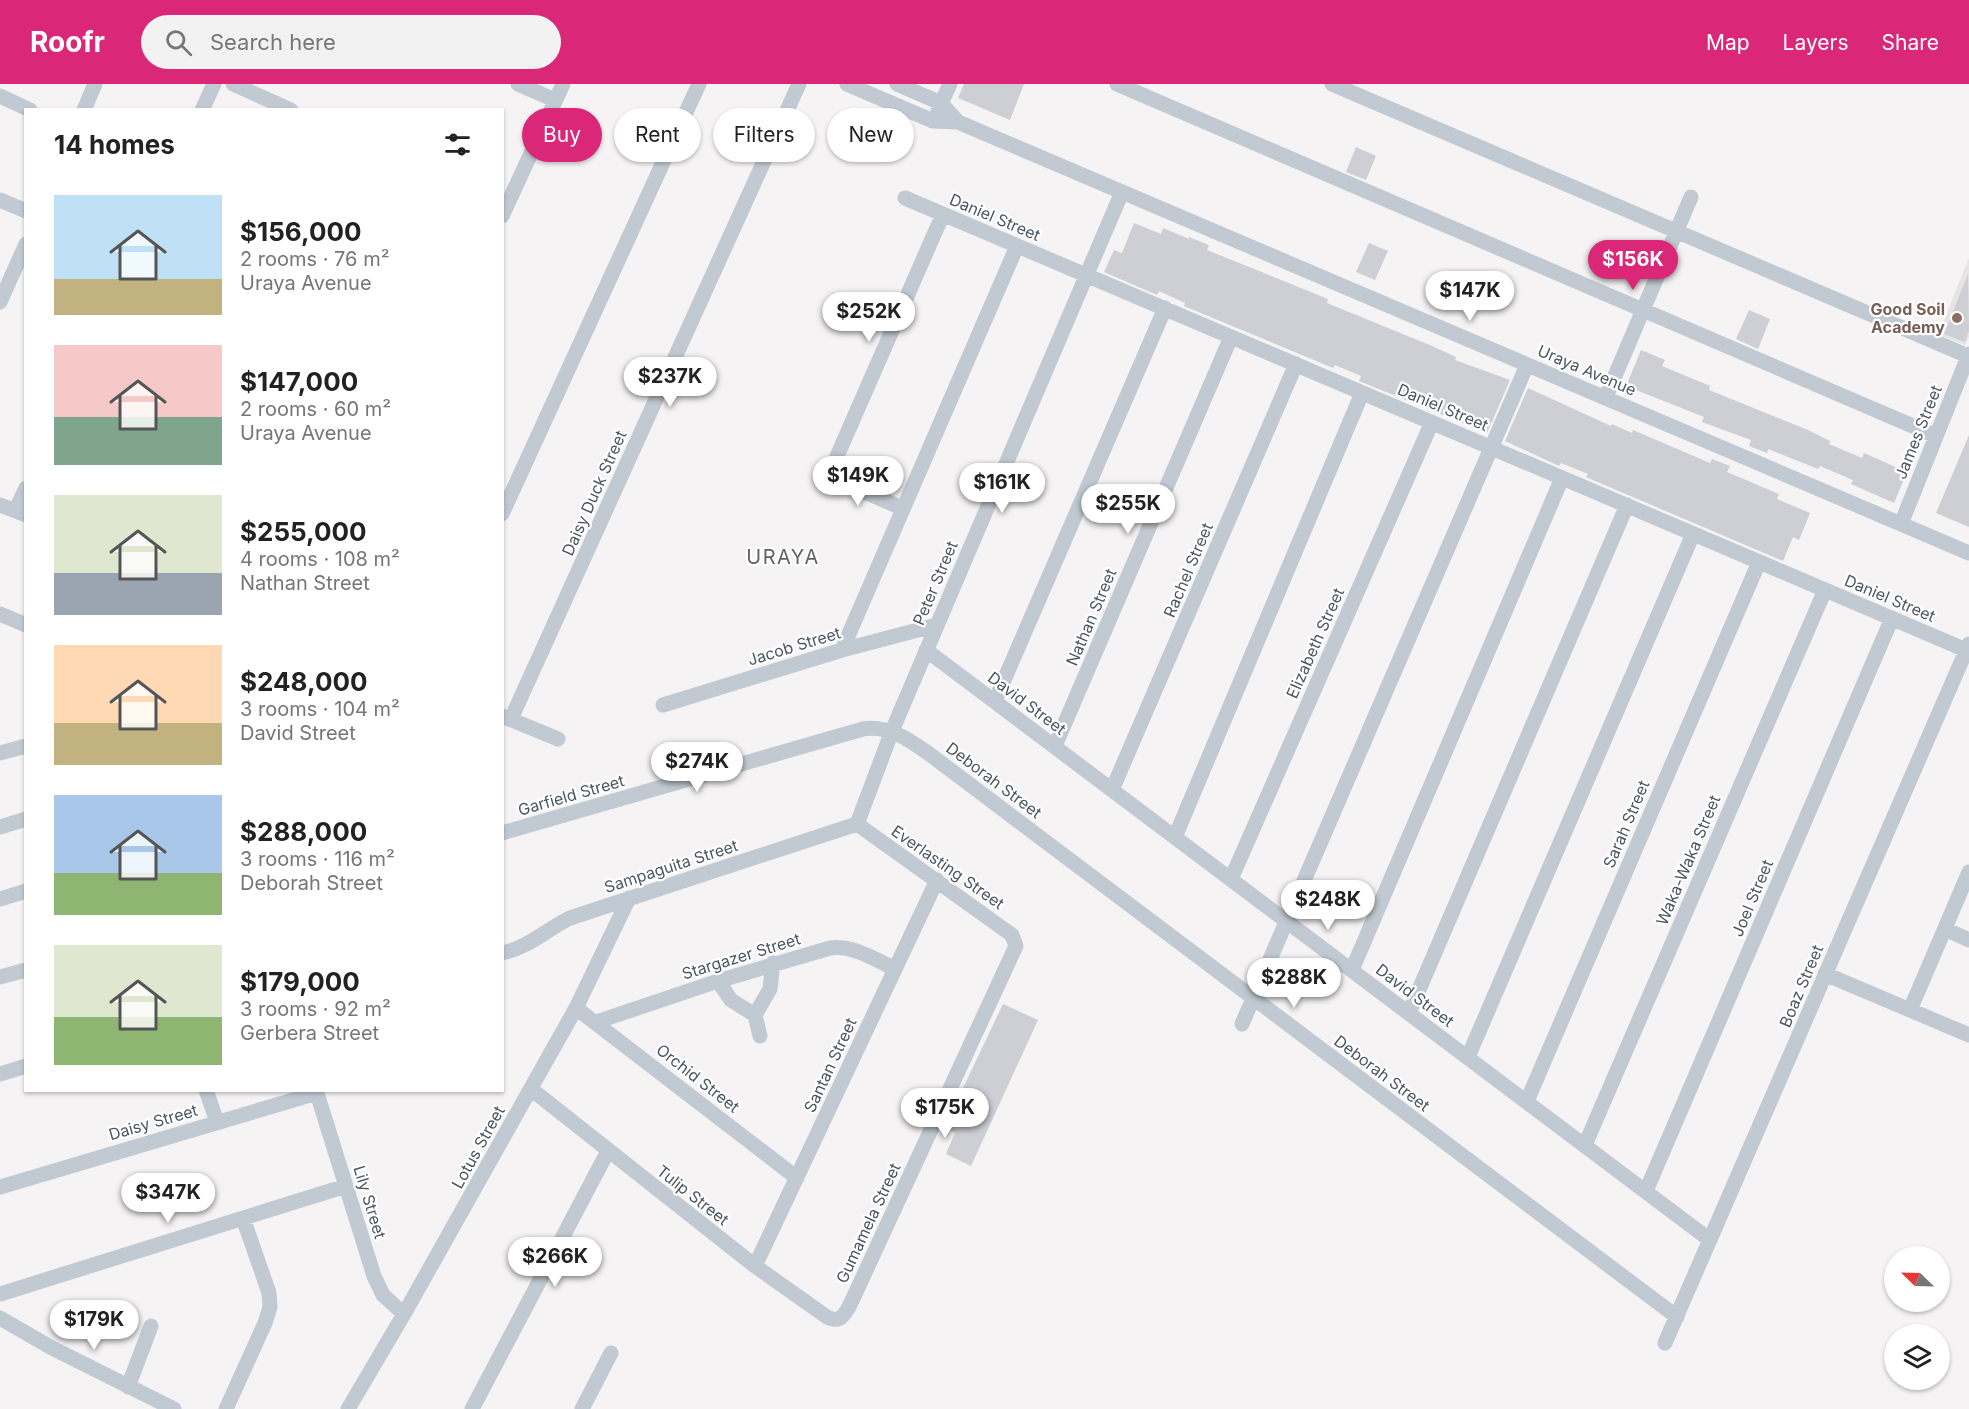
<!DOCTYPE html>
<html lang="en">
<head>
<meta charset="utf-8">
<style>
	:root { --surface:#fff; --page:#f2f2f2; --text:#222; --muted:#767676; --accent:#db2777 }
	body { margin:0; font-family:Inter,sans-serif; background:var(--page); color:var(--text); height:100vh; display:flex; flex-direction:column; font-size:22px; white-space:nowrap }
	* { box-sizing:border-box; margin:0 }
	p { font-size:20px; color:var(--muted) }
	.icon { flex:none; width:33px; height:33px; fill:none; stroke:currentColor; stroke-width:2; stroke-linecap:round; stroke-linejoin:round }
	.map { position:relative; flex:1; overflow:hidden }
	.side { position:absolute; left:24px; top:24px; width:480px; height:984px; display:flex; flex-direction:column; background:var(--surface); border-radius:0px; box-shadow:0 2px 4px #0004 }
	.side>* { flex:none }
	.guide { position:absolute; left:522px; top:24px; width:570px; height:54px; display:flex; gap:12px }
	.needle { width:39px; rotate:293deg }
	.controls { position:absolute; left:1884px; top:1162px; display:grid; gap:12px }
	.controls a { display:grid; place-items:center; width:66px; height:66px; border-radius:50%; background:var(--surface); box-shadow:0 2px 4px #0004; font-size:30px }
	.price { position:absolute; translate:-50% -51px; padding:0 14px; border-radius:21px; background:#fff; color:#222; font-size:20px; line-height:39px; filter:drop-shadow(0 2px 3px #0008) }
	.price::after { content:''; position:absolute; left:50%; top:36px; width:18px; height:14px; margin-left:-9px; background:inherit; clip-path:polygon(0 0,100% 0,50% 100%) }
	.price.on { background:var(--accent); color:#fff }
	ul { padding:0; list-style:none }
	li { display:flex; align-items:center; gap:18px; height:150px; padding:0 30px }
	li span { display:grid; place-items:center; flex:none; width:168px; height:120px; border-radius:0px; color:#555 }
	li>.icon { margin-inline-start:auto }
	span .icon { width:72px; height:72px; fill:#fffc; stroke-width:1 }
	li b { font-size:26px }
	h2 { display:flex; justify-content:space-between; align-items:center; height:72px; padding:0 30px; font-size:26px }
	.chip { padding:0 21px; border-radius:27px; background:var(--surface); box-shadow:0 2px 4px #0004; font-size:21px; line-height:54px }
	.chip.on { background:var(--accent); color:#fff }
	header { display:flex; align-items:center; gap:36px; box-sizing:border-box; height:84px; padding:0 30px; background:var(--accent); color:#fff }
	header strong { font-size:28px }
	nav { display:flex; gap:33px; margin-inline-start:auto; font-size:21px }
	.search { width:420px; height:54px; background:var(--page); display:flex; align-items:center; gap:15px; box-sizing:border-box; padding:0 21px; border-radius:33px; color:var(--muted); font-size:22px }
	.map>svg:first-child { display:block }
	.education { fill:#e6e4e5 }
	.building { fill:#cdcfd5 }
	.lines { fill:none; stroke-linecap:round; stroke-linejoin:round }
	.street { stroke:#c1cad2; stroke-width:15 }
	.education-dot { fill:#8d6e63; stroke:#fff; stroke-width:2 }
	.labels { text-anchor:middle; stroke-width:4.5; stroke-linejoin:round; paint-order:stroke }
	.street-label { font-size:16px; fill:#4a5661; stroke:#fff }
	.education-label { font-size:16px; font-weight:bold; fill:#785e54; stroke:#fff; text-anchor:end }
	.quarter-label { font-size:20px; letter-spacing:1.5px; fill:#5f6368; stroke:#fff }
</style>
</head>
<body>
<header>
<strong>Roofr</strong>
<div class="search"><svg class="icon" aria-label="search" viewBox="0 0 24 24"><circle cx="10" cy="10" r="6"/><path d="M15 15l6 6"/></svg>Search here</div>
<nav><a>Map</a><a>Layers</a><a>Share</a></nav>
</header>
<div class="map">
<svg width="1969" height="1325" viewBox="0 0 1969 1325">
	<rect width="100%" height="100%" fill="#f5f3f3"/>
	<path class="education" d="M1969 174V253L1965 261 1938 251Z"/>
	<path class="building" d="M964 0H1024L1010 36 958 14Z
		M1356 63 1376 72 1366 96 1346 88Z
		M1134 139 1161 150 1163 144 1189 155V153L1209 161 1207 166 1328 215 1327 219 1432 262 1456 273 1455 276 1510 296 1487 349 1359 297 1361 292 1335 281 1333 284 1184 222 1185 219 1159 207 1157 211 1104 188 1114 166 1122 169Z
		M1369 159 1388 167 1375 196 1356 188Z
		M1968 190 1969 247 1965 258 1944 250Z
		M1749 226 1770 235 1758 265 1736 255Z
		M1641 266 1665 276 1662 282 1710 302 1709 306 1808 346 1830 357 1829 360 1862 374 1864 369 1907 388 1894 419 1851 400 1853 396 1820 382 1818 385 1768 365 1767 369 1749 362 1751 356 1702 338 1704 333 1626 302Z
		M1528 304 1611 342 1612 340 1632 349 1633 346 1710 379 1712 375 1730 382 1727 388 1779 410 1777 415 1810 429 1799 456 1793 453 1783 477 1614 405 1586 393 1588 390 1561 379 1559 382 1505 357Z
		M1969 351V443L1936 429Z
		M1003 920 1038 936 971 1082 946 1070 955 1049 944 1044Z"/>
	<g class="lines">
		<path class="street" d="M233 0 291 26
			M518 0 555 16
			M847 0 933 37 958 38 1969 469
			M897 0 941 19 958 38
			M1117 0 1936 352
			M1332 0 1968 272
			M0 12 30 26
			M84 26 95 0
			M202 26 214 0
			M938 26 950 0
			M905 114 1966 566
			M0 116 26 127
			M502 132 563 0
			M0 218 26 160
			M1606 313 1691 113
			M0 421 26 431
			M902 424 834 395 831 392V386L943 130
			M15 427 26 404
			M502 430 699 0
			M1901 440 1969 270
			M0 530 26 541
			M842 566 1017 162
			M926 566 1710 1156
			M995 617 1165 224
			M663 621 842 566 937 541
			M502 632 558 655
			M511 635 799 0
			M1055 662 1231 253
			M0 669 26 662
			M1112 706 1296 280
			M857 740 892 647 1122 108
			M0 743 26 735
			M502 749 863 645C888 641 908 655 928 669L1677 1233
			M1175 753 1362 309
			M1231 795 1432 338
			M0 815 26 807
			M1945 845 1969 856
			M502 869C528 864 547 845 570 834L857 740
			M1352 886 1562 394
			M1825 890 1969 951
			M0 893 26 886
			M718 897 731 916 755 931 770 905 773 879
			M576 924 797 1094
			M1910 926 1969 788
			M1409 929 1627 421
			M755 931 760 952
			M596 938 718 897 830 864C853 861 874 875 895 885
			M1242 940 1527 281
			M1468 973 1693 450
			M0 990 26 982
			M531 1005 755 1182 827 1233C839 1239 843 1233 849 1223L1016 862 1012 851 857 740
			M206 1006 217 1038
			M316 1006 374 1192 383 1211 404 1230
			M1527 1017 1759 478
			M1585 1061 1825 506
			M0 1103 317 1009
			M1646 1107 1892 534
			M755 1182 937 796
			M0 1210 346 1102
			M0 1234 52 1264 174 1325
			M1665 1259 1969 560
			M128 1303 151 1242
			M226 1325 265 1239 270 1223 269 1209 243 1134
			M348 1325 404 1230 576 924 629 814
			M472 1325 608 1067
			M582 1325 611 1269"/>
	</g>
	<circle class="education-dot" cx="1957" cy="234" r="6"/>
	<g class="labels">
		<g class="street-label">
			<text transform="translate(995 133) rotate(23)" y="6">Daniel Street</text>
			<text transform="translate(1587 286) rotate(23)" y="6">Uraya Avenue</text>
			<text transform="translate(1443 323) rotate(23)" y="6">Daniel Street</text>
			<text transform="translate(1918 348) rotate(-68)" y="6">James Street</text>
			<text transform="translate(594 409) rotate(-66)" y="6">Daisy Duck Street</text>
			<text transform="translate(1188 486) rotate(-67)" y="6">Rachel Street</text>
			<text transform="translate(935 499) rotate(-67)" y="6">Peter Street</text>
			<text transform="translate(1890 514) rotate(23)" y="6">Daniel Street</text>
			<text transform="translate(1091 533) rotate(-67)" y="6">Nathan Street</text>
			<text transform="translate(1315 559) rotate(-66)" y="6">Elizabeth Street</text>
			<text transform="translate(794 562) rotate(-17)" y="6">Jacob Street</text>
			<text transform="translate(1027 619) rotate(37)" y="6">David Street</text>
			<text transform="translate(994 696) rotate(37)" y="6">Deborah Street</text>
			<text transform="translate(571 711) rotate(-16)" y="6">Garfield Street</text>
			<text transform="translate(1626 740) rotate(-67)" y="6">Sarah Street</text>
			<text transform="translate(1688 776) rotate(-67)" y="6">Waka-Waka Street</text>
			<text transform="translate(671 782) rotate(-18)" y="6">Sampaguita Street</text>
			<text transform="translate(948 783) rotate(35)" y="6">Everlasting Street</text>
			<text transform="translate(1752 814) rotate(-67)" y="6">Joel Street</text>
			<text transform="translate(741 872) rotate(-17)" y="6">Stargazer Street</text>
			<text transform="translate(1801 902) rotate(-67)" y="6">Boaz Street</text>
			<text transform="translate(1415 911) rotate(37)" y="6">David Street</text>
			<text transform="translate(830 981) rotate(-65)" y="6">Santan Street</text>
			<text transform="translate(1382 989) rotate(37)" y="6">Deborah Street</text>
			<text transform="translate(698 994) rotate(38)" y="6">Orchid Street</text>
			<text transform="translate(153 1038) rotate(-16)" y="6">Daisy Street</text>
			<text transform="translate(478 1063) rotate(-61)" y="6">Lotus Street</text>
			<text transform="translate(693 1111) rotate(38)" y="6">Tulip Street</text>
			<text transform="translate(370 1118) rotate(73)" y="6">Lily Street</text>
			<text transform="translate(868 1139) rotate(-65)" y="6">Gumamela Street</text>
		</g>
		<g class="education-label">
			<text x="1945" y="231">Good Soil<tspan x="1945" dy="18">Academy</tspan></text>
		</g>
		<g class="quarter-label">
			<text x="783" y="480">URAYA</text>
		</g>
	</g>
</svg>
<div class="controls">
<a><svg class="needle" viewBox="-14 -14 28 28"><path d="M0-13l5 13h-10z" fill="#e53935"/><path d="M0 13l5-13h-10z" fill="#767676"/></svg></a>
<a><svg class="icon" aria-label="layers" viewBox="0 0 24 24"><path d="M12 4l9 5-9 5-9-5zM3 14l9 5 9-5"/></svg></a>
</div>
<b class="price on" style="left:1633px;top:207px">$156K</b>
<b class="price" style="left:1470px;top:238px">$147K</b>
<b class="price" style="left:869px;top:259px">$252K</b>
<b class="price" style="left:670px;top:324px">$237K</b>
<b class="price" style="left:858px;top:423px">$149K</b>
<b class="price" style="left:1002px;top:430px">$161K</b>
<b class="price" style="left:1128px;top:451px">$255K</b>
<b class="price" style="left:697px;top:709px">$274K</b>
<b class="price" style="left:1328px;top:847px">$248K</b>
<b class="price" style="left:1294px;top:925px">$288K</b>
<b class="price" style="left:945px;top:1055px">$175K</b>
<b class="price" style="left:168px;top:1140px">$347K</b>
<b class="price" style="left:555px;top:1204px">$266K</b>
<b class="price" style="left:94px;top:1267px">$179K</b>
<div class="guide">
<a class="chip on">Buy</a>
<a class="chip">Rent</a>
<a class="chip">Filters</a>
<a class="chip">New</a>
</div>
<section class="side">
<h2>14 homes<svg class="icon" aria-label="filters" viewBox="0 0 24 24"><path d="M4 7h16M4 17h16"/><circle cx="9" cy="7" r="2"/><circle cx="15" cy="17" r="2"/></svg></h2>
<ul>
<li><span style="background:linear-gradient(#bfe0f5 70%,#c2b280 0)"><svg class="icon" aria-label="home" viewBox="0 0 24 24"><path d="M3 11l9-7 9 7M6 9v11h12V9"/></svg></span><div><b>$156,000</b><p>2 rooms · 76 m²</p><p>Uraya Avenue</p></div></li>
<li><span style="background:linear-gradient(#f6c9c9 60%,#7fa58c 0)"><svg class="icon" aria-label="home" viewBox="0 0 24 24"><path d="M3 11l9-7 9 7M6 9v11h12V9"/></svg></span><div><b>$147,000</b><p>2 rooms · 60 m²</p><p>Uraya Avenue</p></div></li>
<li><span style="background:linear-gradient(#dfe7d0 65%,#9aa5b1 0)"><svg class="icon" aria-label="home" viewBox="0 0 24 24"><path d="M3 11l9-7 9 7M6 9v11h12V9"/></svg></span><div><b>$255,000</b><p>4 rooms · 108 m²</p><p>Nathan Street</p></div></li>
<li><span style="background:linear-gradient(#ffd9b3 65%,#c2b280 0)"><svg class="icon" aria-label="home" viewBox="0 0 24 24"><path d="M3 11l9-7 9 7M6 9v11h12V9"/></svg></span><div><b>$248,000</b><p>3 rooms · 104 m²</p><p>David Street</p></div></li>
<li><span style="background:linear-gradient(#a9c7e8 65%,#8fb573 0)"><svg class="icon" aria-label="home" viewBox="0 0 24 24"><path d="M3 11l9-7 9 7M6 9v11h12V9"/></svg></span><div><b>$288,000</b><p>3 rooms · 116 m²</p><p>Deborah Street</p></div></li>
<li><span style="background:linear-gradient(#dfe7d0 60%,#8fb573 0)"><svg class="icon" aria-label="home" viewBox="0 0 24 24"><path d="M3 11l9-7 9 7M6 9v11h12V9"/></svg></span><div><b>$179,000</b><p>3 rooms · 92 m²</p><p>Gerbera Street</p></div></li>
</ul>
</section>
</div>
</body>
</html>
